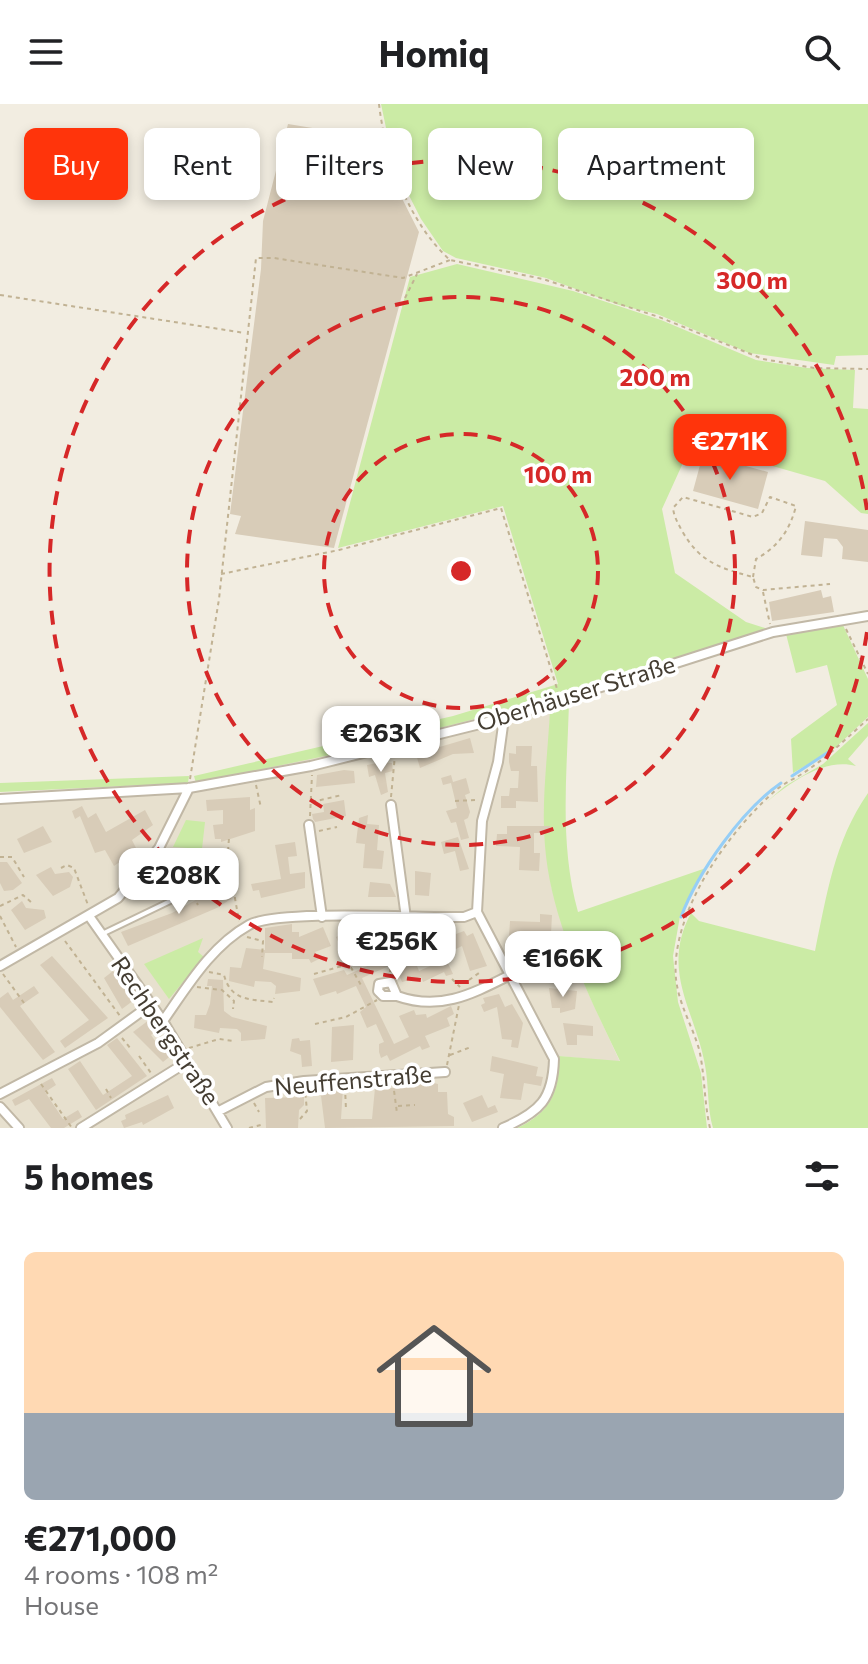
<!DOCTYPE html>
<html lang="en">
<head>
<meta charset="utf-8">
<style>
	:root { --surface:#fff; --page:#f2f2f2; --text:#202124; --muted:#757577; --line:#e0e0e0; --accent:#ff340b }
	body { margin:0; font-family:Commissioner,sans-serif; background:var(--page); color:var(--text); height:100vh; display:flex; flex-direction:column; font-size:30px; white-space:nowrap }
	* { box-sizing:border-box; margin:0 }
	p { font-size:26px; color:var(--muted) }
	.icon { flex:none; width:44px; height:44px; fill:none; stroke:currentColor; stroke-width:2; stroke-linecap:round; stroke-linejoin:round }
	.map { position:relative; height:1024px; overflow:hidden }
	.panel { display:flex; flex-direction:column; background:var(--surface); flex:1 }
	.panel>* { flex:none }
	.hud { position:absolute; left:24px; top:24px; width:820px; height:72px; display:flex; gap:16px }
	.price { position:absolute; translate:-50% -68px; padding:0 18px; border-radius:16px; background:#fff; color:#222; font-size:26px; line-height:52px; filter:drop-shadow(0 2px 4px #0008) }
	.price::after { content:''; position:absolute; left:50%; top:48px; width:24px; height:18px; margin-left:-12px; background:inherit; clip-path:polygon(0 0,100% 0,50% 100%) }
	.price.selected { background:var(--accent); color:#fff }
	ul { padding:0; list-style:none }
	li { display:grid; align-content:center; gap:16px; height:424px; padding:0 24px }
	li+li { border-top:2px solid var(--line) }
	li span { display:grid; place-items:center; height:248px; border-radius:12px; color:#555 }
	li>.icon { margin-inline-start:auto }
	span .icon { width:144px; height:144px; fill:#fffc; stroke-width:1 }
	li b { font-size:34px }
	h2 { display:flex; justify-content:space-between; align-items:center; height:96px; padding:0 24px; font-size:34px }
	.tag { padding:0 28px; border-radius:12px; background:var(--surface); box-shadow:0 4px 12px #0003; font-size:28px; line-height:72px }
	.tag.selected { background:var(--accent); color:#fff }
	header { display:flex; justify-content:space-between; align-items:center; height:104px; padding:0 24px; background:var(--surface); font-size:36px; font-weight:700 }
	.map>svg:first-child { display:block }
	.residential { fill:#e7e0ce }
	.green { fill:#cbeba5 }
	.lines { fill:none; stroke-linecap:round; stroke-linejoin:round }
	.stream { stroke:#96cef6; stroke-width:3 }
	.building { fill:#d8ccb8 }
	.service-casing { stroke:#c1b8a6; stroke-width:8 }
	.minor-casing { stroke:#c1b8a6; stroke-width:12 }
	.path { stroke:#c1b293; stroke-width:2; stroke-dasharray:4 4; stroke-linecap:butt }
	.service { stroke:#fff; stroke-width:4 }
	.minor { stroke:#fff; stroke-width:8 }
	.ring { fill:none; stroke:#d62828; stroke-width:4; stroke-dasharray:14 10 }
	.labels { text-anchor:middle; stroke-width:7; stroke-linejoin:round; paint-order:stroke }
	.street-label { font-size:24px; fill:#443d32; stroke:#fff }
	.centre { fill:#d62828; stroke:#fff; stroke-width:4 }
	.ring-label { font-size:24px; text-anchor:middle; font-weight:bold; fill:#d62828; stroke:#fff; stroke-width:7; stroke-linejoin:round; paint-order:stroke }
</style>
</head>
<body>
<header><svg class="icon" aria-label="menu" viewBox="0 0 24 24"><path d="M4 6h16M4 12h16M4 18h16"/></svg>Homiq<svg class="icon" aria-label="search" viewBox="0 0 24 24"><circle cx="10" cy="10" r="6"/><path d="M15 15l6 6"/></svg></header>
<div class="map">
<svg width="868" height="1024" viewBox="0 0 868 1024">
	<rect width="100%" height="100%" fill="#f2ede1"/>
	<path class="residential" d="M551 593 547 673 551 782 579 869 620 958 559 952V984L546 1003 517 1024H0V690L196 679 506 607Z"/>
	<path class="green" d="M381 0H868V251L836 252 834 261 749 249 657 210 619 201 546 174 456 154 443 147 421 115 394 62Z
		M457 160 573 187 661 216 756 256 807 264 855 266 853 304 868 305V410L861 409 825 377 692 339 662 405 675 469 746 518 768 525 506 607 349 647 196 679 194 672 453 612 558 580 503 402 338 444 410 173Z
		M842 519 868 575V613L834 645 793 669 791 635 837 601 827 561 796 569 786 530Z
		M569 599C567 670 559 740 578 808L706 764 680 812 673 852 678 898 701 969 707 1024H517C551 1009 560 986 559 952L620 957C588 890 551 817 545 742 541 697 548 650 550 605Z
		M868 619V632L848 655 856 662C823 653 787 681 762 702L785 682 823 660Z
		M189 672 188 679 0 688V679Z
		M868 689V1024H713C707 1004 709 982 705 961 695 906 660 867 691 809L699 817 815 847C827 790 834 738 868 689Z
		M186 716 205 718 202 745 173 743Z
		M203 834 198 848 204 853 169 895 144 860Z"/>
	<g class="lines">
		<path class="stream" d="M792 672 830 647
			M681 813C698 768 742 706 781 679"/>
	</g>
	<path class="building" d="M288 20 343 29 381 53 419 128 334 444 235 430 241 412 230 410 261 165 263 117Z
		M703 350 768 368 758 405 693 387Z
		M805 417 868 426V458L842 455 843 443 837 435 824 434 822 453 801 451Z
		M821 486 823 494 831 492 834 508 772 517 769 498Z
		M470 634 474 649 453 650 420 664 416 650Z
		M516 642H532L531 662H537L538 698 516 697V704H501V692H509L510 684H518L519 667H511L509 658V649L516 650Z
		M383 658 392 659 393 667 385 669 388 688 381 691 375 671 369 673 367 661Z
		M344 666 354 667 355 679 316 683 317 671Z
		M451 671 453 678 466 674 470 689 465 691 470 708 468 714 464 716 469 734 461 736 456 718 451 719 446 707 457 704 451 679 443 681 441 674Z
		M250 693V706L255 704V727L221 738V735H215L213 721 223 720V706L207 707 206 696Z
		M344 696 346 712 315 718 313 715 312 710 324 708 323 700Z
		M82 702 88 714 96 709 106 728 145 706 153 721 132 736 137 746 114 762 105 746 95 749 80 712 75 715 72 707Z
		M368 711 367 720 379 721 377 746 384 747 382 765 363 764 365 740 356 739 359 714Z
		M43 722 52 738 24 749 17 735Z
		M507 722H550V729H534V749H540L539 767 519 766 520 743 496 742 497 730H507Z
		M458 733 469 765 460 767 455 747 444 750 441 738Z
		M295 738 297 752 288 753 290 770 305 768V784L261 794 259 786 253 787 251 780 281 775 275 741Z
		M181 751 184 757 195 754 200 766 158 788 154 780 168 768 165 763 175 758 173 754Z
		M0 758H7L22 779 13 786 4 787 0 779Z
		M51 763 55 770 69 768 73 773 70 783 53 792 36 771Z
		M415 767 431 769 429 792 415 791Z
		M370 778 390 780 396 793H368Z
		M225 780 232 794 219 803 128 842 121 828 172 809Z
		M22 797 26 804 44 806 46 814 25 826 11 806Z
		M540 810 552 811 551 830 523 829V835L509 832 510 817 540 818Z
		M292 820V828H299V833L323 823 331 842 315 848 319 855 311 859 309 855H292V849H265L263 865 301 874 300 887 275 890 276 882 271 878 255 877 254 883 229 877 230 863 241 864 246 844 265 846V824Z
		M389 825 390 828 398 825 401 830 422 825 424 829 432 825 434 830 455 826 456 830 464 827 467 832 473 829 487 862 470 867 462 842 454 846 450 837 421 845 417 836 382 847 389 862 362 874 394 940 409 933 399 912 414 906 416 911 426 910 427 914 451 902 454 910 447 914 450 922 425 932 430 943 422 946 420 942 390 957 387 951 381 954 379 948V940L384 938 376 920 367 924 360 908 366 903 356 882 337 890 336 887 320 892 313 875 344 866 347 871 374 859 368 846 343 849 336 833 351 826 353 833 369 826 370 829Z
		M529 843 563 845 567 855 537 852 536 870 528 869Z
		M52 852 108 914 65 944 60 937 89 916 40 861Z
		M446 855 453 870 446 872 444 868 423 878 421 873 402 878 394 860 403 856 406 863 416 859 419 867Z
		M113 867 134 896 122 905 104 874Z
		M208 875 223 876 224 907 232 913 267 922 265 935 241 937V929L237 925 220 924 219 929 194 924 195 911H206L210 900 212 882H207Z
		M34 882 39 889 20 902 55 948 43 956 0 903V894L8 888 13 896Z
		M549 884 577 887 575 905 560 909V904H552Z
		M499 890 505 903 512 900 523 919 518 944 511 943 512 936 502 935 497 903 484 908 481 901 485 899 483 894Z
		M149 916 157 926 151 931 160 944 166 940 173 950 163 958 133 928Z
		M563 919 593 922V932L577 931V941H567Z
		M354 921 353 956 331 958 332 923Z
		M117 934 147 972 96 1006 68 965 80 957 103 991 132 972 107 941Z
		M299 934 300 937 310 936 312 962 302 963 301 951 290 947 292 935Z
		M492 952 538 963 536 972 543 973 541 982 524 979 521 996 500 994 504 970 490 967Z
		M52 974 56 981 45 988 63 1015 78 1006 82 1013 64 1024H51L29 995 15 1002 12 996Z
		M404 978H430L438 980V988H447L448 1010 454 1013V1022L325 1024 320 984H343L341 1015H372L375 984H404Z
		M168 991 174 1004 143 1021 142 1018 124 1024 121 1017 126 1015 125 1011Z
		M482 991 488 1004 495 1001 498 1008 472 1018 463 999Z
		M304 993V1001L299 1006 298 1024H266L265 994Z"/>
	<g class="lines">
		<g class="service-casing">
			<path id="service" d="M104 829 216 775"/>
		</g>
		<g class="minor-casing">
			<path id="minor" d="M0 695 189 684 311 662 504 614 773 528 868 512
				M391 701 406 814
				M309 721 322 813
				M89 812 163 917 227 1024
				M0 862 118 794 159 744 189 684
				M397 892H383L378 887 379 880 391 878 397 892C439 907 470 891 508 872
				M163 917C187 883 211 842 249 821 278 805 421 814 464 813L477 808
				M0 990 98 939 149 902
				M0 1003 19 1024
				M219 1007 266 983 304 977 445 968
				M81 1024 187 958
				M503 1024C540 1008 553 995 554 955L477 808 482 717 498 658 504 614"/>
		</g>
		<path class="path" d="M379 0C385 54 409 119 450 156L543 175 659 213 763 255 814 264 868 265
			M0 191 245 229
			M405 194 417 170
			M221 470 339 446 501 404 558 588
			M753 473 756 455C778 443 790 426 796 402L770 393 762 409 753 413 683 393 673 404C674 413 678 419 682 427 700 458 719 464 753 473L756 483 763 486 830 480
			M763 488 770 520
			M846 525 868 570
			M190 675 219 495 256 154H274L403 174 450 156
			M256 681 261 704
			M391 693 395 651
			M455 697 476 696
			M312 698 342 691
			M310 712 312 671
			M319 727 337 723
			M168 745 227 749 239 817
			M228 747 229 734
			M0 753H12L24 773
			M61 764 67 761 74 764 88 801
			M193 792 198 801
			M0 802 23 791 31 798
			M0 812 16 843
			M247 833 263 837 262 853
			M65 837 120 912
			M209 868 224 871C231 897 249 895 273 898L274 894
			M390 868 391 859 400 856
			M3 870 24 899
			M314 870 349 860 362 883
			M452 875 460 883
			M469 876 479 869
			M197 883 222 886 234 897 233 905
			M315 920 346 913 377 896
			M122 934 131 945
			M189 944 219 935 234 937
			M450 951 471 943
			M139 952 151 969
			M447 961 459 901
			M393 979 397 1009
			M41 980 72 1024
			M345 983 346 1006
			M106 985 111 994
			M254 999 259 1008
			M398 1002 415 1001
			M300 1015 307 1007 305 986
			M249 1024 261 1021
			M710 1024C704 998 705 971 699 945 692 921 679 901 676 875 670 809 728 728 776 686 787 677 801 672 812 663 832 649 850 631 868 615"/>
		<use href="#service" class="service"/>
		<use href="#minor" class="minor"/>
	</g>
	<g class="ring">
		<circle cx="461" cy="467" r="137"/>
		<circle cx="461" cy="467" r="274"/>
		<path d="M867 528A411 411 0 1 1 867 406"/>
	</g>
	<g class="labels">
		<g class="street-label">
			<text transform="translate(576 590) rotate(-17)" y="8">Oberhäuser Straße</text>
			<text transform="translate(165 927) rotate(56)" y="8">Rechbergstraße</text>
			<text transform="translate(353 977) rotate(-5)" y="8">Neuffenstraße</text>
		</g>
	</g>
	<circle cx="461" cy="467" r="12" class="centre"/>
	<g class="ring-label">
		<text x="752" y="185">300 m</text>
		<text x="655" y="282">200 m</text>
		<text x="558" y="379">100 m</text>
	</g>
</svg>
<b class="price selected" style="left:730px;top:378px">€271K</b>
<b class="price" style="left:381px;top:670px">€263K</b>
<b class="price" style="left:179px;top:812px">€208K</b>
<b class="price" style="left:397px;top:878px">€256K</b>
<b class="price" style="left:563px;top:895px">€166K</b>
<div class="hud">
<a class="tag selected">Buy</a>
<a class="tag">Rent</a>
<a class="tag">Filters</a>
<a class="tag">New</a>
<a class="tag">Apartment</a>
</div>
</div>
<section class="panel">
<h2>5 homes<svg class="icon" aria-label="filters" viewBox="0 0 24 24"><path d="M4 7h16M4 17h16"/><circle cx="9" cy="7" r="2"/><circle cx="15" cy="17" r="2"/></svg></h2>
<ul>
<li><span style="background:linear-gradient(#ffd9b3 65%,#9aa5b1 0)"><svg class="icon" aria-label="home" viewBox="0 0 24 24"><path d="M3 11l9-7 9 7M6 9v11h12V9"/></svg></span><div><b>€271,000</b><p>4 rooms · 108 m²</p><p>House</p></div></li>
</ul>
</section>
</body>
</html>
